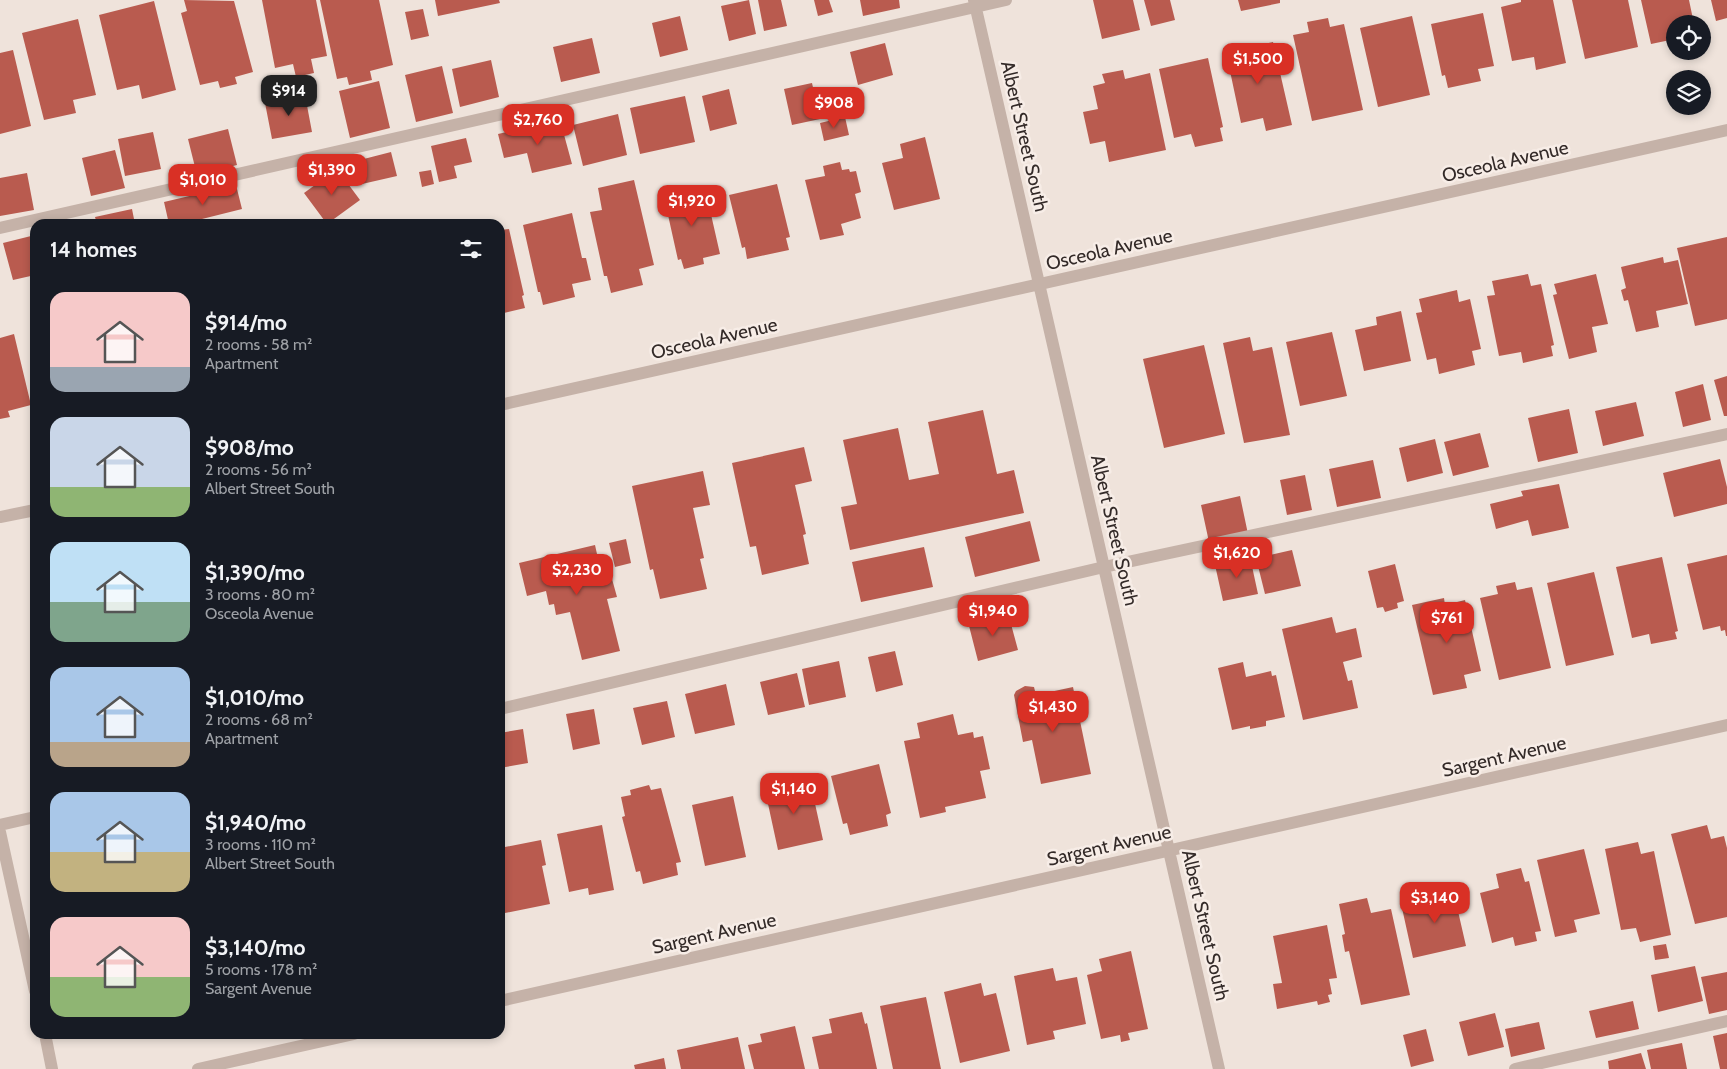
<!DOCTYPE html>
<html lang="en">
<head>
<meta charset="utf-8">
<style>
	:root { --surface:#171b24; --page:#242831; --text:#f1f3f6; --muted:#9ea1a6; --accent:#d93025 }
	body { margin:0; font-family:Cabin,sans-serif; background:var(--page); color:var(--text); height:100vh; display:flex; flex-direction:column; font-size:19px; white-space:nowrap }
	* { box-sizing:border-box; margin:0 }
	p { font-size:16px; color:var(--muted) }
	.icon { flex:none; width:28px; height:28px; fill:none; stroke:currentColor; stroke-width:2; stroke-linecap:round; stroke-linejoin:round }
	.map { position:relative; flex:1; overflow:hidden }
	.drawer { position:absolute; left:30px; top:219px; width:475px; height:820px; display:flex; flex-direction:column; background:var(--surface); border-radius:15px; box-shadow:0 2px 8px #0003 }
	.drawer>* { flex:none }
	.tools { position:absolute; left:1666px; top:15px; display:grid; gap:10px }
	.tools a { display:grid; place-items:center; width:45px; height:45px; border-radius:50%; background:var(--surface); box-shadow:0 2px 8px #0003; font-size:25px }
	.price { position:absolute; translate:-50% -42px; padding:0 11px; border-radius:10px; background:var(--accent); color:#fff; font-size:16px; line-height:32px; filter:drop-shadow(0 1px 2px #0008) }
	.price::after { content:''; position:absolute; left:50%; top:30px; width:15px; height:11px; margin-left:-8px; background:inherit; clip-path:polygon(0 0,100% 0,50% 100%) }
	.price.selected { background:#222; color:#fff }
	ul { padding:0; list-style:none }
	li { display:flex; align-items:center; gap:15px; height:125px; padding:0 20px }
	li span { display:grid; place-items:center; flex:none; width:140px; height:100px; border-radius:15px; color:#555 }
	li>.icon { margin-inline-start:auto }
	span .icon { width:60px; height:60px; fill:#fffc; stroke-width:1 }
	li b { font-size:21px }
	h2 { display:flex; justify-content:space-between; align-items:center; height:60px; padding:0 20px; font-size:21px }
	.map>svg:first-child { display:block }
	.building { fill:#b95b4f }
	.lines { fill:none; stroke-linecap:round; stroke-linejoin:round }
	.minor { stroke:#c5b2a8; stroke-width:12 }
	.labels { text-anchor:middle; stroke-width:5; stroke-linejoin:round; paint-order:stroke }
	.street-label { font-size:19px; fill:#332a28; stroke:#f7ede7 }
</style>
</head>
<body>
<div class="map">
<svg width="1727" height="1069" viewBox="0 0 1727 1069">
	<rect width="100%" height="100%" fill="#efe3db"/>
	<path class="building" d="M184 0 234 1 253 72 235 77 237 84 220 88 218 81 200 85 181 13 187 11Z
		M262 0H316L327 56 311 59 314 73 296 77 293 64 275 68Z
		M320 0H379L393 65 370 71 372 80 349 85 347 77 337 79Z
		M435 0H499L500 3 438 16Z
		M749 0 756 34 729 41 721 6Z
		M758 0H781L787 26 764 31Z
		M814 0H829L833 12 818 16Z
		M860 0H899L900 8 863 16Z
		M1093 0H1133L1140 30 1102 39Z
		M1144 0H1170L1175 20 1151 26Z
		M1238 0H1280V3L1241 11Z
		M1521 0H1553L1566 63 1536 70 1534 57 1512 61 1501 7 1521 2Z
		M1572 0H1628L1638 47 1585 59Z
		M1641 0H1689L1694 24H1675V39L1651 44Z
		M1711 0H1727V18L1716 21Z
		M154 1 176 90 142 99 139 85 117 90 99 15Z
		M423 9 429 36 411 40 405 12Z
		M1483 13 1494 66 1478 69 1481 81 1448 88 1445 75 1442 76 1431 24Z
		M680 16 688 50 660 57 652 23Z
		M1412 16 1430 95 1378 107 1360 28Z
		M1328 18 1330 27 1344 24 1363 110 1312 121 1293 35 1309 32 1307 22Z
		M78 19 96 95 73 100 76 113 44 120 22 33Z
		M592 38 600 73 561 82 553 47Z
		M1273 42 1292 125 1266 131 1263 118 1241 123 1230 71 1228 72 1223 48 1240 44 1241 49Z
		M885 43 893 75 858 85 850 52Z
		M13 50 31 126 0 134V53Z
		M1208 58 1223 127 1220 128 1223 141 1195 147 1191 134 1174 138 1159 69Z
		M491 60 499 97 460 107 452 69Z
		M442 66 453 113 416 122 405 75Z
		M1123 70 1125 79 1150 73 1166 150 1109 162 1105 141 1090 144 1083 112 1098 109 1093 86 1105 83 1102 74Z
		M379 81 390 128 350 138 339 91Z
		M812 83 820 119 792 125 784 89Z
		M729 89 737 124 710 131 702 96Z
		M305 95 312 132 272 139 265 103Z
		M685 96 695 142 640 154 630 108Z
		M618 114 627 155 583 166 573 125Z
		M845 117 849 135 824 141 820 123Z
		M560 120 572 164 532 173 527 153 504 158 498 134Z
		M228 129 237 165 197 175 188 139Z
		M153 132 161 169 125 176 118 139Z
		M925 137 940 199 894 210 882 163 903 158 900 144Z
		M466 138 472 162 454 166 457 178 439 182 431 146Z
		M115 150 125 188 91 196 82 158Z
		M391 152 397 176 362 184 356 161Z
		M840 162 842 170 849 169 850 172 856 171 861 192 855 194 861 218 841 224 844 235 820 240 805 180 825 176 823 166Z
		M337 169 360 200 327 224 304 193Z
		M431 170 434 184 422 187 419 172Z
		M27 173 34 210 0 216V178Z
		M634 180 654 265 639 269 643 285 611 293 607 276H604L590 212 602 210 598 188Z
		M777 184 790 237 786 238 789 250 747 259 745 247 742 248 729 195Z
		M236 185 242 209 182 224H169L164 202Z
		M705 188 720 254 703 258 704 264 684 269 681 259 678 260 664 197Z
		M132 209 135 224H97L95 217Z
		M572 213 582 258H586L591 280 572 284 575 297 543 305 540 292H538L523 225Z
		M509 229 524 295 522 296 525 308 500 314V230Z
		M35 235V275L13 280 3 243Z
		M1727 237V319L1695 326 1677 248Z
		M1663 257 1664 263 1678 260 1688 304 1656 311 1659 327 1636 332 1628 300 1624 301 1621 290 1626 288 1621 267Z
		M1528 274 1531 286 1541 284 1554 345 1551 346 1553 356 1523 363 1521 352 1499 356 1487 296 1495 295 1492 281Z
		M1596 274 1608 324 1592 327 1597 352 1569 359 1553 295 1557 294 1554 284Z
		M1457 290 1459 302 1470 299 1481 349 1472 351 1475 365 1439 374 1436 358 1427 360 1416 313 1422 312 1419 299Z
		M1401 311 1411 361 1364 371 1355 330 1377 325 1376 317Z
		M1332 332 1347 396 1300 406 1286 342Z
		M14 334 31 405 8 411 10 417 0 419V338Z
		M1250 337 1253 351 1272 347 1290 435 1244 443 1223 343Z
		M1204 345 1225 434 1164 448 1143 359Z
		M1727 376V416H1724L1714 380Z
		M1703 384 1711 420 1683 427 1675 392Z
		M1636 402 1644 436 1603 446 1595 411Z
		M1569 409 1578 453 1538 462 1528 418Z
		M983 410 997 474 1014 470 1024 513 850 550 841 507 857 504 843 440 898 428 909 480 939 474 928 422Z
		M1480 433 1489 467 1453 476 1444 442Z
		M1435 439 1443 473 1407 482 1399 448Z
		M804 447 812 481 795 485 806 534 803 535 809 564 762 575 756 546 750 547 732 463Z
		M1720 459 1727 487V504L1674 517 1663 473Z
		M1373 460 1381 498 1337 507 1329 469Z
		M703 471 710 505 693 508 704 558 700 559 707 589 660 599 653 569 650 570 632 486Z
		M1305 475 1312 510 1287 515 1280 480Z
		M1559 484 1569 528 1532 536 1528 520 1496 529 1490 504 1523 496 1521 491Z
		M1240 496 1248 534 1209 542 1201 505Z
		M1030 521 1040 561 975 577 965 537Z
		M626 539 631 563 615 567 609 543Z
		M595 545 603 581 612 579 617 597 607 599 620 651 582 660 570 612 556 615 554 604 549 605 546 591 527 596 519 563Z
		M924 547 933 587 861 602 852 562Z
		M1292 550 1301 586 1265 594 1256 558Z
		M1727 555V636H1726L1725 630 1721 631 1720 626 1703 630 1687 564Z
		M1250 557 1258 594 1223 601 1215 565Z
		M1662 557 1678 631 1675 632 1677 639 1651 644 1649 634 1632 638 1616 567Z
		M1395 564 1404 601 1397 603 1398 608 1385 612 1383 607 1377 608 1368 571Z
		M1594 572 1614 655 1566 666 1547 583Z
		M1515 582 1517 590 1532 587 1551 668 1499 680 1480 598 1498 594 1496 586Z
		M1444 598 1445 605 1465 600 1481 671 1464 675 1467 688 1433 695 1412 605Z
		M1008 613 1018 650 978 661 968 622Z
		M1332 617 1336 633 1356 628 1362 657 1343 662 1348 681 1352 680 1358 708 1303 720 1282 629Z
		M895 651 903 685 876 692 868 657Z
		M839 661 846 697 809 705 802 669Z
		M1243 662 1246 677 1271 671 1272 676 1276 675 1285 717 1266 721V726L1250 729V726L1232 730 1218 668Z
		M797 673 805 707 768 715 760 682Z
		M726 684 735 725 695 734 685 694Z
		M1025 686 1034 687 1036 695 1073 687 1091 774 1041 784 1032 740 1023 742 1014 695 1016 691Z
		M667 701 675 737 642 745 633 708Z
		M594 709 600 744 573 750 566 714Z
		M953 714 958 735 973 732 974 738 983 736 990 769 980 771 986 798 945 807 946 812 920 818 904 741 920 738 917 723Z
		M523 729 528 763 500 768V733Z
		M879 764 891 813 886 815 888 826 850 835 847 823 843 824 831 776Z
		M810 781 823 840 778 850 765 790Z
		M649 785 651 790 661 788 681 862 676 863 678 875 643 884 640 871 636 872 622 817 625 816 621 797 631 795 630 790Z
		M733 796 746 857 705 866 692 805Z
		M602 825 614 890 589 895 588 888 569 892 557 834Z
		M1707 825 1711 839 1724 836 1727 848V917L1695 924 1671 834Z
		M541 840 546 865 542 866 550 904 505 913 500 889V848Z
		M1638 842 1641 854 1654 851 1671 935 1640 942 1636 928 1621 930 1605 849Z
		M1584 849 1600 914 1574 920 1577 932 1555 937 1537 860Z
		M1521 868 1525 882 1529 881 1541 931 1535 932 1537 941 1515 946 1513 937 1492 943 1480 893 1499 888 1496 874Z
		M1452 885 1466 946 1413 958 1402 908 1431 901 1428 890Z
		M1367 898 1371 913 1391 909 1410 995 1361 1005 1349 951 1345 952 1342 935 1345 934 1339 904Z
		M1327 925 1337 978 1329 979 1332 994 1328 995 1330 1002 1318 1005 1317 1001 1277 1009 1273 984 1282 983 1273 936Z
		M1666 944 1669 958 1655 960 1653 946Z
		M1131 951 1148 1029 1128 1033 1130 1040 1121 1042 1120 1035 1101 1039 1087 975 1102 971 1099 959Z
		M1695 966 1703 1001 1658 1012 1651 975Z
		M1053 968 1056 981 1077 977 1086 1024 1053 1031 1055 1039 1027 1045 1014 976Z
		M1727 972V1010L1709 1014 1701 977Z
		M981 983 984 996 996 993 1010 1051 960 1063 944 992Z
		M926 997 941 1069H893L880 1006Z
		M1633 1001 1639 1029 1596 1038 1589 1011Z
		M862 1012 865 1024 867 1023 877 1069H819L812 1037 832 1033 829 1019Z
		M1495 1013 1504 1047 1468 1056 1459 1022Z
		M1539 1022 1545 1049 1511 1057 1505 1029Z
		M795 1026 805 1069H754L748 1045 762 1042 760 1034Z
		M1426 1029 1434 1061 1411 1067 1403 1035Z
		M1727 1033V1069H1720L1713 1036Z
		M738 1037 745 1069H681L677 1050Z
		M1682 1043 1687 1069H1651L1647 1050Z
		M1641 1053 1646 1069H1609L1608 1061Z
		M664 1058 666 1069H635L634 1065Z"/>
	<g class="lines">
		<path class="minor" d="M974 0 1219 1069
			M0 228 1006 0
			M500 405 1727 130
			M0 517 35 510
			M500 709 1104 567 1727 434
			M0 825 35 817
			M0 832 35 991
			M500 1001 1727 725
			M45 1034 52 1069
			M198 1069 354 1034
			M1515 1069 1727 1021"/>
	</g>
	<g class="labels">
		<g class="street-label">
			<text transform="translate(1025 136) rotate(77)" y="7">Albert Street South</text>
			<text transform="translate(1505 161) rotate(-13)" y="7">Osceola Avenue</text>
			<text transform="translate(1109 249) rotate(-13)" y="7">Osceola Avenue</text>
			<text transform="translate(714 338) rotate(-13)" y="7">Osceola Avenue</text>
			<text transform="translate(1115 530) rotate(77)" y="7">Albert Street South</text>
			<text transform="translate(1504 756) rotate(-13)" y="7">Sargent Avenue</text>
			<text transform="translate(1109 845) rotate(-13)" y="7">Sargent Avenue</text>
			<text transform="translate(1206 925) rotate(77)" y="7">Albert Street South</text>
			<text transform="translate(714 933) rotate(-13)" y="7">Sargent Avenue</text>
		</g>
	</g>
</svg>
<div class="tools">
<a><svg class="icon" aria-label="locate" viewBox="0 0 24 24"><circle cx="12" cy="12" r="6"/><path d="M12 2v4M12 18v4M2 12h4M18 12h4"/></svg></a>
<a><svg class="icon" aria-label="layers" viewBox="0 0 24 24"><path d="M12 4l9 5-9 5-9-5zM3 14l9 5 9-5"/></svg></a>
</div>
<b class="price" style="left:1258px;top:85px">$1,500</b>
<b class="price selected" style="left:289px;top:117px">$914</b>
<b class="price" style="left:834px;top:129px">$908</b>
<b class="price" style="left:538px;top:146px">$2,760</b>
<b class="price" style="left:332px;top:196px">$1,390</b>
<b class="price" style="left:203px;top:206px">$1,010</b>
<b class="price" style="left:692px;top:227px">$1,920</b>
<b class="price" style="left:1237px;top:579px">$1,620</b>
<b class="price" style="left:577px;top:596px">$2,230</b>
<b class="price" style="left:993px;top:637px">$1,940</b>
<b class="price" style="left:1447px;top:644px">$761</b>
<b class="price" style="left:1053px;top:733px">$1,430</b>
<b class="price" style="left:794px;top:815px">$1,140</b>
<b class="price" style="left:1435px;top:924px">$3,140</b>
<section class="drawer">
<h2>14 homes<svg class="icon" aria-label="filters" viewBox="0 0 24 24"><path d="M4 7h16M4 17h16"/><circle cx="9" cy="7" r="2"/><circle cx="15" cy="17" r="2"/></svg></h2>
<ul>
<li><span style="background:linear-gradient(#f6c9c9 75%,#9aa5b1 0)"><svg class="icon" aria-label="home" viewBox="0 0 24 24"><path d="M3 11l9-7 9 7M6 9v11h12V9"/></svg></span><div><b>$914/mo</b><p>2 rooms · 58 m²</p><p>Apartment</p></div></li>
<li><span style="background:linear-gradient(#c9d6e8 70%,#8fb573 0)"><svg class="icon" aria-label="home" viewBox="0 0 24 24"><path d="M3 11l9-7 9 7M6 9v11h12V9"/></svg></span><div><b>$908/mo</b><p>2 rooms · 56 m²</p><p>Albert Street South</p></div></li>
<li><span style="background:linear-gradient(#bfe0f5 60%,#7fa58c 0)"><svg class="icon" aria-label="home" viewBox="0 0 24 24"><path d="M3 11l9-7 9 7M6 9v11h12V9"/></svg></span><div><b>$1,390/mo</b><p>3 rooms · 80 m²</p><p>Osceola Avenue</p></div></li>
<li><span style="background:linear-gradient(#a9c7e8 75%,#b9a48a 0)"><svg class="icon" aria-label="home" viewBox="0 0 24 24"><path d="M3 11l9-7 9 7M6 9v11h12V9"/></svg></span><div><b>$1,010/mo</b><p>2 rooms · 68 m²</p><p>Apartment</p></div></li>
<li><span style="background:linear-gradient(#a9c7e8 60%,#c2b280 0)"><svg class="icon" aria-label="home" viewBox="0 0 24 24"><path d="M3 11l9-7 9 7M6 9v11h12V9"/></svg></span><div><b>$1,940/mo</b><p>3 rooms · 110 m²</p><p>Albert Street South</p></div></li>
<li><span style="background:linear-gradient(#f6c9c9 60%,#8fb573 0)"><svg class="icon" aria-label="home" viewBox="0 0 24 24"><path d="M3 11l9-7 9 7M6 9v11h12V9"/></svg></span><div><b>$3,140/mo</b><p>5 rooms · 178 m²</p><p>Sargent Avenue</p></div></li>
</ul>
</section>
</div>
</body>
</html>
